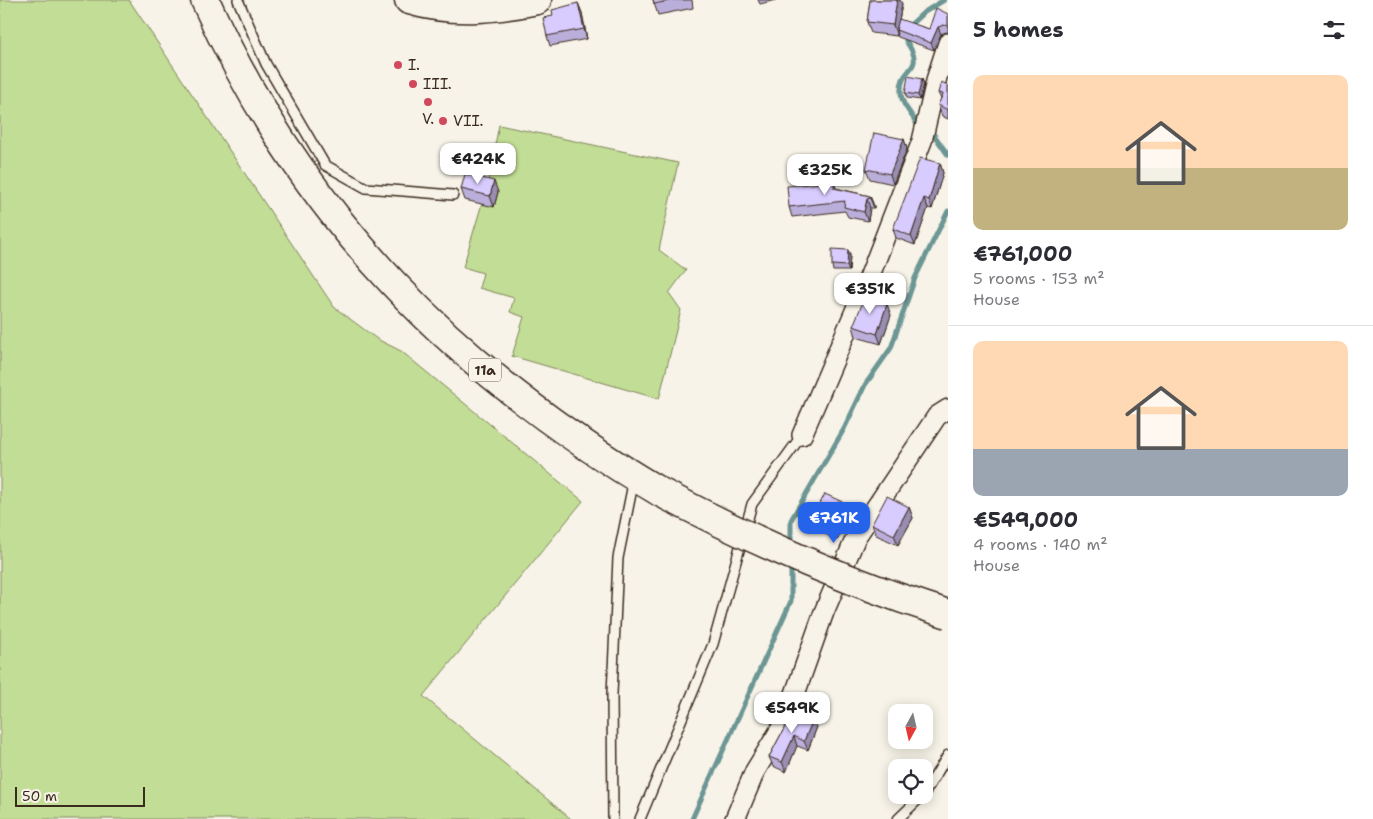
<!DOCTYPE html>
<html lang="en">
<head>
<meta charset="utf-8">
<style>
	:root { --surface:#fff; --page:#f7f7f7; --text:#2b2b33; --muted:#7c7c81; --line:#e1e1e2; --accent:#2563eb }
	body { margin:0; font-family:"Shantell Sans",sans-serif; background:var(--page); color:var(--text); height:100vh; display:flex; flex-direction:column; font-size:19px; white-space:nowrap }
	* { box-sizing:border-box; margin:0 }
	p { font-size:16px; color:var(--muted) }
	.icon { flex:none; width:28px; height:28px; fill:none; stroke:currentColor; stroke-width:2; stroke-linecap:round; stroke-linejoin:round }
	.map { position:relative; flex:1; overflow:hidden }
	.side { display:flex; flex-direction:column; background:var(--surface); width:425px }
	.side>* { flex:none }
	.needle { width:32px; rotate:188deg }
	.tools { position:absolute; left:888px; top:704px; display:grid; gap:10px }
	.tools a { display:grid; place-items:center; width:45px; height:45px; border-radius:10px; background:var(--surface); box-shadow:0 2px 12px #0003; font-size:25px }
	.scale { position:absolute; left:15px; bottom:12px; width:130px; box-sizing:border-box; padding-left:5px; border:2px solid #3b2a1e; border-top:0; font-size:14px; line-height:18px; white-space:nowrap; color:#3b2a1e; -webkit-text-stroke:4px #f7f3e8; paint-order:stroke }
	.price { position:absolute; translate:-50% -42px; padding:0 11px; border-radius:10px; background:#fff; color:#222; font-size:16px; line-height:32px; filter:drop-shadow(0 1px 2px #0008) }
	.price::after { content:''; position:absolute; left:50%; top:30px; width:15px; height:11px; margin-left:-8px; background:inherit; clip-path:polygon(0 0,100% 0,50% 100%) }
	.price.active { background:var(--accent); color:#fff }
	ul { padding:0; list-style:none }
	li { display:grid; align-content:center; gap:10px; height:265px; padding:0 25px }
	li+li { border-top:1px solid var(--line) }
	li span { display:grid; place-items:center; height:155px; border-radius:10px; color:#555 }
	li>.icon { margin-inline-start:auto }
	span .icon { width:90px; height:90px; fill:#fffc; stroke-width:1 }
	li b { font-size:21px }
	h2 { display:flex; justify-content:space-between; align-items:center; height:60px; padding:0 25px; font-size:21px }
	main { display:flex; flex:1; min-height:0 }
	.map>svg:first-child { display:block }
	.green { fill:#c2dd95; stroke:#7e845a }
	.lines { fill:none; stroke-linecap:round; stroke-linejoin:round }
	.stream { stroke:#6c9694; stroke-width:5 }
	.service-casing { stroke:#3b2a1e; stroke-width:12 }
	.minor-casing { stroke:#3b2a1e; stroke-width:22 }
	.primary-casing { stroke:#3b2a1e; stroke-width:31 }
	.service { stroke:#f7f3e8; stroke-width:9 }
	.minor { stroke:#f7f3e8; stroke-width:19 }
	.primary { stroke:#f7f3e8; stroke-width:28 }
	.primary-bridge-casing { stroke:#3b2a1e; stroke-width:31; stroke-linecap:butt }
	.primary-bridge { stroke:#f7f3e8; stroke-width:28 }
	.wall { fill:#baafda; stroke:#3b2a1e }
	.shaded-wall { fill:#978eb1; stroke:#3b2a1e }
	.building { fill:#d8cbfd; stroke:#3b2a1e }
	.poi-dot { fill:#d1495b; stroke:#f7f3e8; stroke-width:2 }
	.labels { text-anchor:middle; stroke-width:4; stroke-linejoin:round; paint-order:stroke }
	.shield { fill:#f7f3e8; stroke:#73665b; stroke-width:1 }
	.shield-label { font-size:14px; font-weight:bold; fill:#3b2a1e }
	.poi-label { font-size:15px; fill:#3b2a1e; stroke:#f7f3e8; text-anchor:start }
</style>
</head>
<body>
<main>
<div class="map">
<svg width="948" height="819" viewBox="0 0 948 819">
	<rect width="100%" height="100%" fill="#f7f3e8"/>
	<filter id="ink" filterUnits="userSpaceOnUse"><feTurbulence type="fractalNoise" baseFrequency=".02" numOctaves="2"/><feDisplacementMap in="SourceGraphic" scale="10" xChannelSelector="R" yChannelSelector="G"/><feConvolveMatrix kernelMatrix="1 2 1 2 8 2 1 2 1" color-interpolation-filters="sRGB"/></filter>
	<g filter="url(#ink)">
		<path class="green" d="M0 0H129L334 307 377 339 401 351 583 501 423 696 571 819H0Z
			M499 125 678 163 659 250 686 270 669 293 681 310 659 399 512 356 524 317 510 312 514 298 479 288 483 273 463 267 486 190Z"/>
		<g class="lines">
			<path class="stream" d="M908 27 923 13 944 0
				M907 35 906 41C928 73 899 64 901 93 902 108 913 113 918 127
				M932 132 948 155
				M791 545V520L844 429 865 385 891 348 915 278 948 211
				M692 819 791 601V563"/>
			<g class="service-casing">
				<path id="service" d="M238 0 266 64 325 165 366 188 453 195
					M924 794 948 755
					M613 819 612 694 618 558 634 479
					M640 819 713 644 752 504 802 435
					M898 819 923 795"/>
			</g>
			<g class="minor-casing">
				<path id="minor" d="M802 435 867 283 922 141 937 77 948 43
					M735 819 755 771 785 722 824 612 856 537 937 416 948 409"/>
			</g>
			<g class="primary-casing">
				<path id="primary" d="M205 0C302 217 456 372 660 492
					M409 0C451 13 494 9 537 0"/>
			</g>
			<use href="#service" class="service"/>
			<use href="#minor" class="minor"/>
			<use href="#primary" class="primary"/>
			<g class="primary-bridge-casing">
				<path id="primary-bridge" d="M660 492C753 541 847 582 948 614"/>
			</g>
			<use href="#primary-bridge" class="primary-bridge"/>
		</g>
		<path class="wall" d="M653 0H692L693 8 658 15Z
			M758 0H776L760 4Z
			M870 0H900L902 4 899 20 929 29 948 14V33L946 32 941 34 934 50 898 37 897 34V36L871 33 867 22Z
			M578 3 582 13 587 39 550 46 547 36 553 16Z
			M922 79 924 84 920 100 907 98 905 93Z
			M948 85V119L942 116 938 105 941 99 938 93Z
			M904 139 907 149 893 184 870 179 866 169Z
			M940 163 943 173 932 209 928 208 915 245 896 238 893 229Z
			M834 182 836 188 870 196 874 206V208H870L868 221 848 217 845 211 792 217 789 207Z
			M461 189 498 192 494 207 465 200Z
			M848 250 850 255 849 271H833L832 265Z
			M891 315 881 344 856 337 853 326Z
			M909 507 913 518 898 545 876 535 872 524Z
			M851 515 837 540 816 529 812 518Z
			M794 710 817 727 808 750 797 746 786 772 773 766 769 757Z"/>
		<path class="shaded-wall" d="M897 0H900L902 4 897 31 896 30 897 34V36L893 25Z
			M578 3 582 13 587 39 584 29Z
			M938 27 941 34 934 50 931 43Z
			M922 79 924 84 920 100 918 95Z
			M904 139 907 149 893 184 890 174Z
			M940 163 943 173 932 209 929 200Z
			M494 181 498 192 494 207 490 196Z
			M870 196 874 206V208L870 198Z
			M924 198 928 208 915 245 911 236Z
			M867 199 870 208 868 221 864 212Z
			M848 250 850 255 849 271 847 266Z
			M887 304 891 315 881 344 877 334Z
			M847 504 851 515 837 540 834 529Z
			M909 507 913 518 898 545 894 535Z
			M814 717 817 727 808 750 804 741Z
			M794 736 797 746 786 772 782 762Z"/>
		<path class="building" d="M653 0H674L654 4Z
			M870 0H897L893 25 867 22Z
			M578 3 584 29 547 36 543 18 553 16 552 10Z
			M936 8 948 14V26L944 25 938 27 931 43 896 30 899 19 929 29Z
			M908 76 922 79 918 95 905 93Z
			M941 82 948 85V110L938 105 943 94 938 93Z
			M874 133 904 139 890 174 866 169Z
			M920 158 940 163 929 200 924 198 911 236 893 229Z
			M465 174 494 181 490 196 461 189Z
			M834 182V188L870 196V198L867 199 864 212 844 207 845 201 789 207 787 186Z
			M832 249 848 250 847 266 832 265Z
			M865 297 887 304 877 334 853 326Z
			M825 494 847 504 834 529 812 518Z
			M887 496 909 507 894 535 872 524Z
			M794 710 814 717 804 741 794 736 782 762 769 757Z"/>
	</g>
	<g class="poi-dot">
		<circle cx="398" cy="65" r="5"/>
		<circle cx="413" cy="84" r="5"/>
		<circle cx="428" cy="102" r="5"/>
		<circle cx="443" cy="121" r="5"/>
	</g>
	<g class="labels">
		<rect class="shield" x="469" y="358.5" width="32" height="23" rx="4"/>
		<g class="shield-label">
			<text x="485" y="375">11a</text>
		</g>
		<g class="poi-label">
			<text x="408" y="70">I.</text>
			<text x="423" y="89">III.</text>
			<text x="428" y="124" text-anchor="middle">V.</text>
			<text x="453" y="126">VII.</text>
		</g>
	</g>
</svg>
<div class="tools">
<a><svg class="needle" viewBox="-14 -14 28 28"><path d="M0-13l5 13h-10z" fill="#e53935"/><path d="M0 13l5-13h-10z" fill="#7c7c81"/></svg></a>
<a><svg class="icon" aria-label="locate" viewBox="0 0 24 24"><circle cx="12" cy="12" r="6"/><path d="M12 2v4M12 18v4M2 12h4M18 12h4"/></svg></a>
</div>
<div class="scale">50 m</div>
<b class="price" style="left:478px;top:185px">€424K</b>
<b class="price" style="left:825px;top:196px">€325K</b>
<b class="price" style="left:870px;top:315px">€351K</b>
<b class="price active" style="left:834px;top:544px">€761K</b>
<b class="price" style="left:792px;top:734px">€549K</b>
</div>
<section class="side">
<h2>5 homes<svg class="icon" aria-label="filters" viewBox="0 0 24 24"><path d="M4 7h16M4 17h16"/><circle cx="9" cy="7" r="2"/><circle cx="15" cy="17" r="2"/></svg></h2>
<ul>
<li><span style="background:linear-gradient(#ffd9b3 60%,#c2b280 0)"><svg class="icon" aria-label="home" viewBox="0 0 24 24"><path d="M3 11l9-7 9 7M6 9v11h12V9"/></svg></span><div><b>€761,000</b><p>5 rooms · 153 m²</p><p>House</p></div></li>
<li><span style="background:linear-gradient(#ffd9b3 70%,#9aa5b1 0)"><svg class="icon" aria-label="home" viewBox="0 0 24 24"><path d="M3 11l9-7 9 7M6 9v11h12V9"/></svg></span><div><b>€549,000</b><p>4 rooms · 140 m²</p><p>House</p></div></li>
</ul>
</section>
</main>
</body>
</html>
